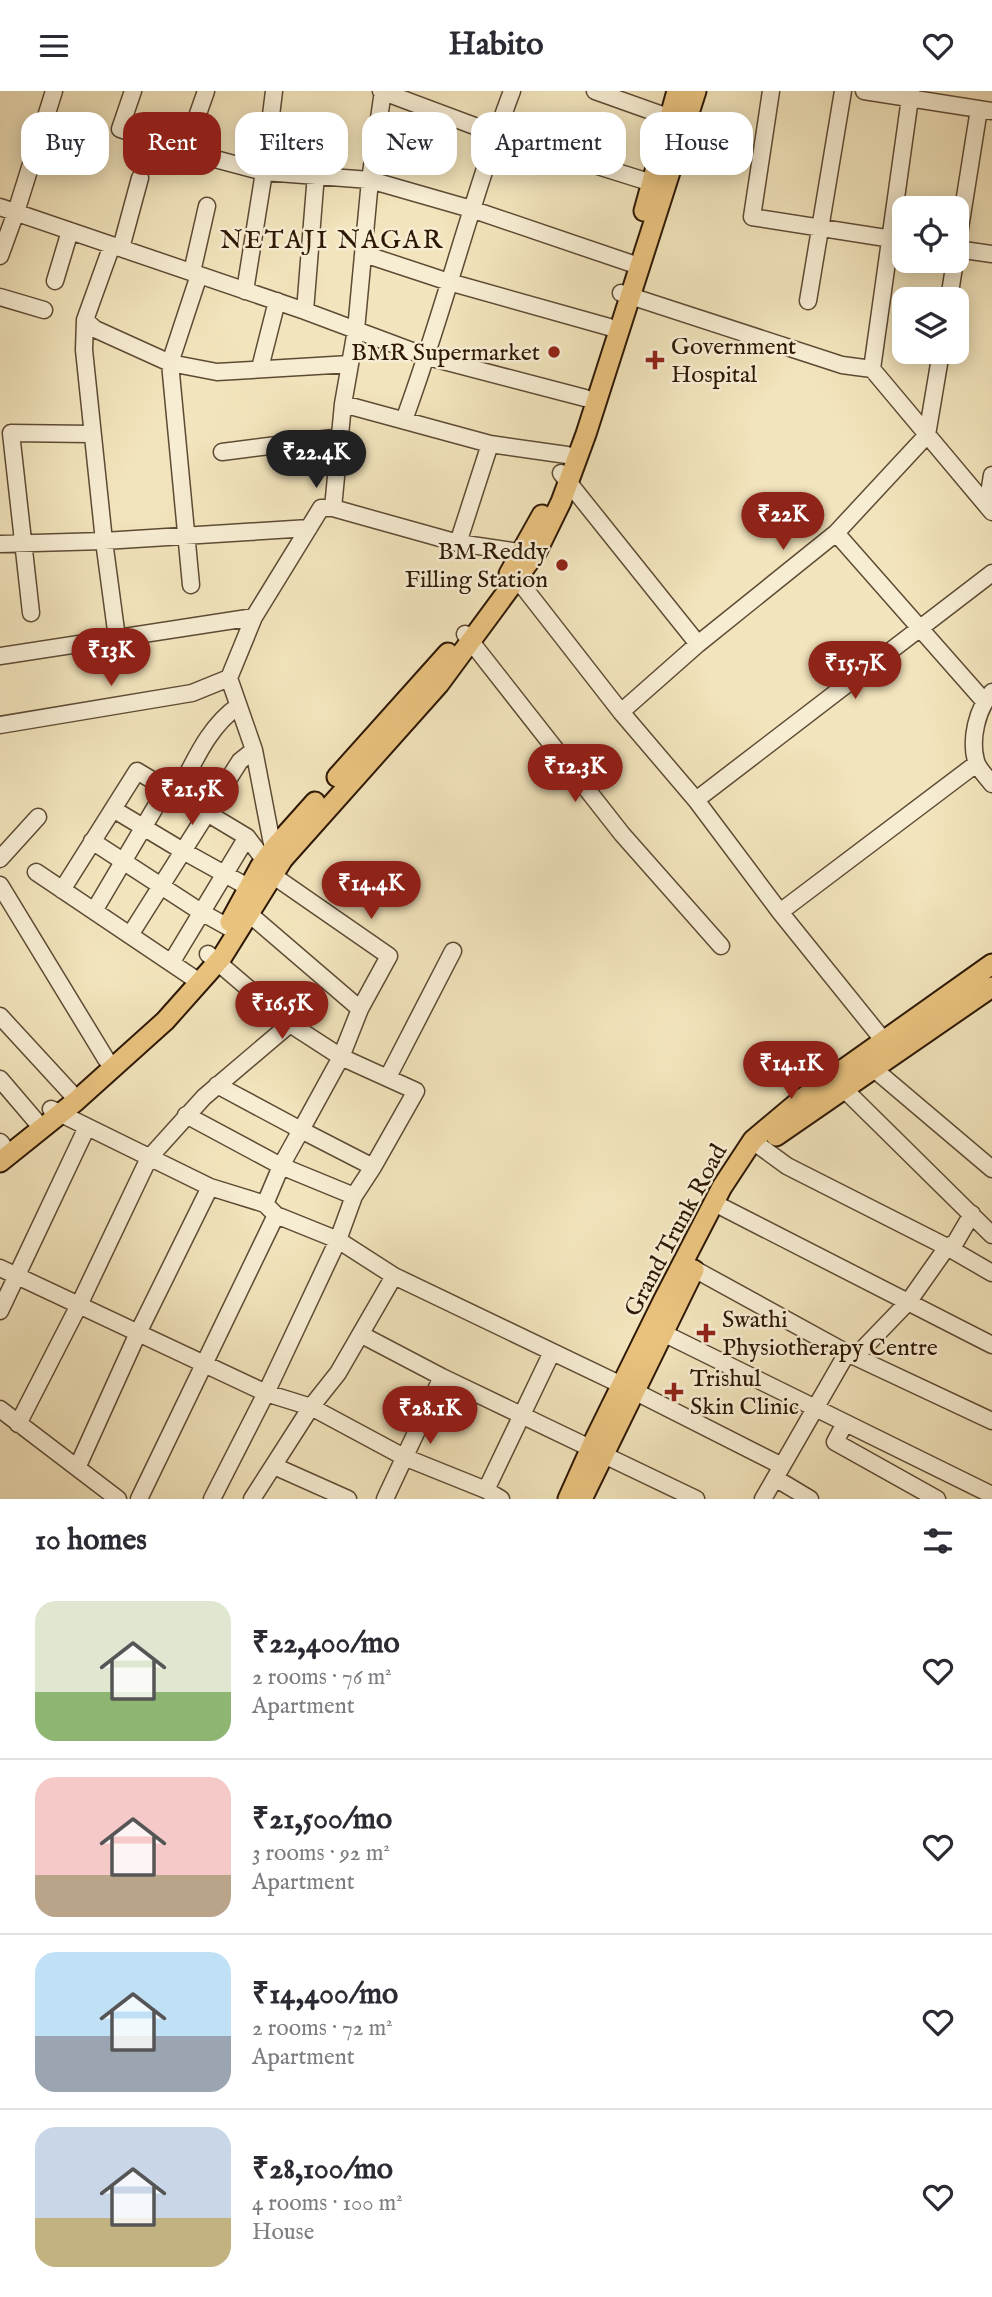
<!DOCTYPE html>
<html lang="en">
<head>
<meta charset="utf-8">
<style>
	:root { --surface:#fff; --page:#f7f7f7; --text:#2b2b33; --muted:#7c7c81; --line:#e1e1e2; --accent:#8f2418 }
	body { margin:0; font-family:"IM FELL English",serif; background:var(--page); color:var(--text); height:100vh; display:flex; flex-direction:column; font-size:26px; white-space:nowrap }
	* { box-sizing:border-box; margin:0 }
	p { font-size:23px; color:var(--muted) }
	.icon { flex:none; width:38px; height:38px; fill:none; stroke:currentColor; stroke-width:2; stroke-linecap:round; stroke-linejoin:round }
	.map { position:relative; height:1408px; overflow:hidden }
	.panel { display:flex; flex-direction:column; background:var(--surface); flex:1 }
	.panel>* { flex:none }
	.guide { position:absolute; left:21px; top:21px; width:950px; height:63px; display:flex; gap:14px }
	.controls { position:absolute; left:892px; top:105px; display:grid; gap:14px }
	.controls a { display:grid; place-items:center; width:77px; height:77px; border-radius:14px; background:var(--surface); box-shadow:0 4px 18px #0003; font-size:35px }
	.price { position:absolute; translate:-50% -60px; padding:0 16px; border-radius:24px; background:var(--accent); color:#fff; font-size:23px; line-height:46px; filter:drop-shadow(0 2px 4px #0008) }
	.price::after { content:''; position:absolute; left:50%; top:42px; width:21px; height:16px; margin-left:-10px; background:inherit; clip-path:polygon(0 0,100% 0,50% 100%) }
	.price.current { background:#222; color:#fff }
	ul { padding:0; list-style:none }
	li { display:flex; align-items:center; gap:21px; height:175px; padding:0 35px }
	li+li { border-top:2px solid var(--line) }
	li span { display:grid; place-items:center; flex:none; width:196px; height:140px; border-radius:21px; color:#555 }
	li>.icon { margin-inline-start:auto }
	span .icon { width:84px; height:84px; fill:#fffc; stroke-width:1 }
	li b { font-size:30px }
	h2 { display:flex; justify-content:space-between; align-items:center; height:84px; padding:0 35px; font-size:30px }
	.pill { padding:0 24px; border-radius:21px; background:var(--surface); box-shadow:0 4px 18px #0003; font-size:24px; line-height:63px }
	.pill.current { background:var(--accent); color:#fff }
	header { display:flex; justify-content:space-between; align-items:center; height:91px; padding:0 35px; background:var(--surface); font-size:32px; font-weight:800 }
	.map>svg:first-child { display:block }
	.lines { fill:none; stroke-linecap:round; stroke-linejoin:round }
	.minor-casing { stroke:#5e4b34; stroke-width:19 }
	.major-casing { stroke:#2d1806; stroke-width:23 }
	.minor { stroke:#f7edd3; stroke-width:16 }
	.major { stroke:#e9c27e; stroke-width:19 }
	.poi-dot { fill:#8f2418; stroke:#f7edd3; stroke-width:2.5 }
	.labels { text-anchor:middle; stroke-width:5; stroke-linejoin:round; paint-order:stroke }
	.poi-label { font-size:24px; fill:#2d1806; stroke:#f7edd3; text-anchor:start }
	.street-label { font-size:24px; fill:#2d1806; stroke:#f7edd3 }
	.neighbourhood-label { font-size:26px; letter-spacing:2px; fill:#2d1806; stroke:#f7edd3 }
</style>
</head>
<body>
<header><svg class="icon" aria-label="menu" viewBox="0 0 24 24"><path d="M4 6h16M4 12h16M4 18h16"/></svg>Habito<svg class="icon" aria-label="heart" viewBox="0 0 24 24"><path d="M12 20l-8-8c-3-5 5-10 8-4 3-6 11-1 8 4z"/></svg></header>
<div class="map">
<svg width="992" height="1408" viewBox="0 0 992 1408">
	<rect width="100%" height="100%" fill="#f2e4bc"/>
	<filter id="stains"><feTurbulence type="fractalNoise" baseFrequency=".00286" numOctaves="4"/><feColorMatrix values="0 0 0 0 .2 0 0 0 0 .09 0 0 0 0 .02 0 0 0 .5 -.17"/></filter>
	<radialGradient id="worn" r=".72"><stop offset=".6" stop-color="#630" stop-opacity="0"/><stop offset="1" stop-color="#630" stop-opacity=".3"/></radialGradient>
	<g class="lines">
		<g class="minor-casing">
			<path id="minor" d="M133 0 120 38 185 60
				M206 0 185 60 264 81 370 89 471 118 630 172
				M381 0 496 43 652 92
				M595 0 668 26
				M771 0 752 126 905 150
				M864 0 992 20
				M0 116 305 220 428 266 585 307
				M112 154 85 229 84 259 104 450 117 547
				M957 156 979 18
				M121 157 140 87
				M957 158 992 163
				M364 163 449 191 609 236
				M0 165 16 121 54 0
				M192 181 207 115
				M55 190 70 140
				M245 200 264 81 274 0
				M621 202 842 274 872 278 992 421
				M0 206 44 219
				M949 208 955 170
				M808 210 843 0
				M305 220 316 83
				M85 229 95 238 170 272 217 281 350 273
				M260 277 277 210
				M872 278 911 0
				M343 313 490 353 567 364
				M404 329C444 221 471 108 512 0
				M222 361 340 346
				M561 382 698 553 836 442 984 610
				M987 415 992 384
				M333 417 343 313 356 239 370 89 383 0
				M836 442 927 344 941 261
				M458 452 490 353
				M0 453 104 450 309 437
				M511 480 621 621 696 709 780 821 884 950
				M191 494 170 272 199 184
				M31 522 11 342 91 343
				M465 543 622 743 721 855
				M0 565 254 526
				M992 601C977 618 970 648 976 670 978 678 987 686 992 693
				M621 621 698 553
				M0 634 192 602 229 587
				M254 659 229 587 254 526 321 417H333L458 452 519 461
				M176 705C194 672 207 637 238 615
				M696 709 992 482
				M113 718 183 760 248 796
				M92 750 201 821 228 836
				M0 768 38 726
				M265 779 389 865 360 918
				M36 781 192 886
				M0 794 106 968
				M62 799 137 680 247 746 265 770
				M240 815 360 918 341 966 301 1039 373 1076
				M94 820 166 698
				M780 821 976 673
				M130 844 240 670 254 659 273 758
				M208 863 290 933 341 966 416 1000 373 1076 354 1105 338 1149 266 1302 212 1408
				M171 872 247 746
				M0 925 70 1001
				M874 978 992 1078
				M388 986 453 860
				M0 988 35 1029
				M217 994 301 1039 281 1075 265 1113
				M843 997 992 1144
				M51 1018 210 1096 265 1113 276 1124 338 1149 394 1185 634 1300 782 1375
				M186 1024 281 1075 354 1105
				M0 1051 2 1053
				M761 1056 787 1075 947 1156 992 1182
				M722 1116 992 1254
				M685 1173 847 1262 992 1330
				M0 1177 266 1302 311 1316 404 1366 486 1399 501 1408
				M0 1220 87 1036
				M663 1242 992 1404
				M362 1244 442 1286 590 1357
				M855 1266 909 1210 947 1156 955 1152 972 1123
				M0 1318 118 1408
				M845 1332 835 1351 937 1408
				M18 1333 79 1214 149 1067 204 1006 290 933
				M604 1364 696 1408
				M274 1375 348 1408
				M77 1377 138 1242 210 1096
				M775 1387 810 1408
				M486 1399 552 1261
				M139 1408 276 1124
				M252 1408 311 1316 338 1282 394 1185
				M385 1408 442 1286
				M763 1408 847 1262"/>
		</g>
		<g class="major-casing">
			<path id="major" d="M644 120 677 0
				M509 483 542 424
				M337 686 448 562
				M230 831 260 776 273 758 315 711
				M776 1045 992 896
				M0 1071 76 1010 165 930 222 866 283 768 439 593 537 460 561 411 586 343 696 0
				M568 1408 594 1350 663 1210 722 1096 753 1049 803 1007 992 873
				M582 1408 694 1179"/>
		</g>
		<use href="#minor" class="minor"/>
		<use href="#major" class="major"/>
	</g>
	<g class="poi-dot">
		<circle cx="554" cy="261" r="7"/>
		<path d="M651.5 258.5h7v7h7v7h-7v7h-7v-7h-7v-7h7z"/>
		<circle cx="562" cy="474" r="7"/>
		<path d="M702.5 1231.5h7v7h7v7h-7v7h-7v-7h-7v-7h7z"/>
		<path d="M670.5 1290.5h7v7h7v7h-7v7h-7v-7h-7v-7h7z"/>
	</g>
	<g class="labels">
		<g class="poi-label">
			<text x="671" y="263">Government<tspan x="671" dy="28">Hospital</tspan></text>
			<text x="540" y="269" text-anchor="end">BMR Supermarket</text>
			<text x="548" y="468" text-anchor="end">BM Reddy<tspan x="548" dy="28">Filling Station</tspan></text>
			<text x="722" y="1236">Swathi<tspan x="722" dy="28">Physiotherapy Centre</tspan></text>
			<text x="690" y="1295">Trishul<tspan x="690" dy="28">Skin Clinic</tspan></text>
		</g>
		<g class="street-label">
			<text transform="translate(675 1139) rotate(-62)" y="8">Grand Trunk Road</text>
		</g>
		<g class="neighbourhood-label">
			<text x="332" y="157">NETAJI NAGAR</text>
		</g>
	</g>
	<rect width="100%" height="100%" filter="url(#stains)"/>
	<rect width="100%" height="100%" fill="url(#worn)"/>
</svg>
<div class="controls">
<a><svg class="icon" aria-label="locate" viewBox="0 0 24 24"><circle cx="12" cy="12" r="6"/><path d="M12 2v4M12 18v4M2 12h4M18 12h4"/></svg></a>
<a><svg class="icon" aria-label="layers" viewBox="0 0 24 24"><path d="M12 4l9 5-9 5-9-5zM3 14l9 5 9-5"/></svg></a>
</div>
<b class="price current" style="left:316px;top:399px">₹22.4K</b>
<b class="price" style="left:783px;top:461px">₹22K</b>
<b class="price" style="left:111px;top:597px">₹13K</b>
<b class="price" style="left:855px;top:610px">₹15.7K</b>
<b class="price" style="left:575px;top:713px">₹12.3K</b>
<b class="price" style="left:192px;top:736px">₹21.5K</b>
<b class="price" style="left:371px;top:830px">₹14.4K</b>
<b class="price" style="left:282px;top:950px">₹16.5K</b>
<b class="price" style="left:791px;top:1010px">₹14.1K</b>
<b class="price" style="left:430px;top:1355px">₹28.1K</b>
<div class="guide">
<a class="pill">Buy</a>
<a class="pill current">Rent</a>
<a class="pill">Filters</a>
<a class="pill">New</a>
<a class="pill">Apartment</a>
<a class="pill">House</a>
</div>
</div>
<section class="panel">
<h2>10 homes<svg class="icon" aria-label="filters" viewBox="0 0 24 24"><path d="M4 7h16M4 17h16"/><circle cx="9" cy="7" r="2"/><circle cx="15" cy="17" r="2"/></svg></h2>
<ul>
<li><span style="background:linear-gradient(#dfe7d0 65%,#8fb573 0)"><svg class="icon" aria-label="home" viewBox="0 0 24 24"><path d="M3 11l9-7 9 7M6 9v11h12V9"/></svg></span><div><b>₹22,400/mo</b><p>2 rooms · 76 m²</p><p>Apartment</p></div><svg class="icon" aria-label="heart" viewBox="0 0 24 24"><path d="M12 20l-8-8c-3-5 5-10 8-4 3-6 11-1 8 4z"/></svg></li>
<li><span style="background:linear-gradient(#f6c9c9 70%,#b9a48a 0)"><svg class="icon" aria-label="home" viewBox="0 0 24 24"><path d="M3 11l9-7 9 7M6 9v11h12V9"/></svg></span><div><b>₹21,500/mo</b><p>3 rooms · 92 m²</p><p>Apartment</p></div><svg class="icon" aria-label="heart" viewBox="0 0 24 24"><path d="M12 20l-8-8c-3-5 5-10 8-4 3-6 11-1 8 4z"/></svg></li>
<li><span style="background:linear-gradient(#bfe0f5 60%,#9aa5b1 0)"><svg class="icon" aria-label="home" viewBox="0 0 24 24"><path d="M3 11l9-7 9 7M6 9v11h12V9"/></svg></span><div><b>₹14,400/mo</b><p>2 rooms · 72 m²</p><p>Apartment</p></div><svg class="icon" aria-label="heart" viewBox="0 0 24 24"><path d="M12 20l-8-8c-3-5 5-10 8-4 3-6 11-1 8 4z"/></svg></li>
<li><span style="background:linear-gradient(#c9d6e8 65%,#c2b280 0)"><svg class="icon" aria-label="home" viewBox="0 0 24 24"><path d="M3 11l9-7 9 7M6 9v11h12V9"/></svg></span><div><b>₹28,100/mo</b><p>4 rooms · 100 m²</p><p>House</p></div><svg class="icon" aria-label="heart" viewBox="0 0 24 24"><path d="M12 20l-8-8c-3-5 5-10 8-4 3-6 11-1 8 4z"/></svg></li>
</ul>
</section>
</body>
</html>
